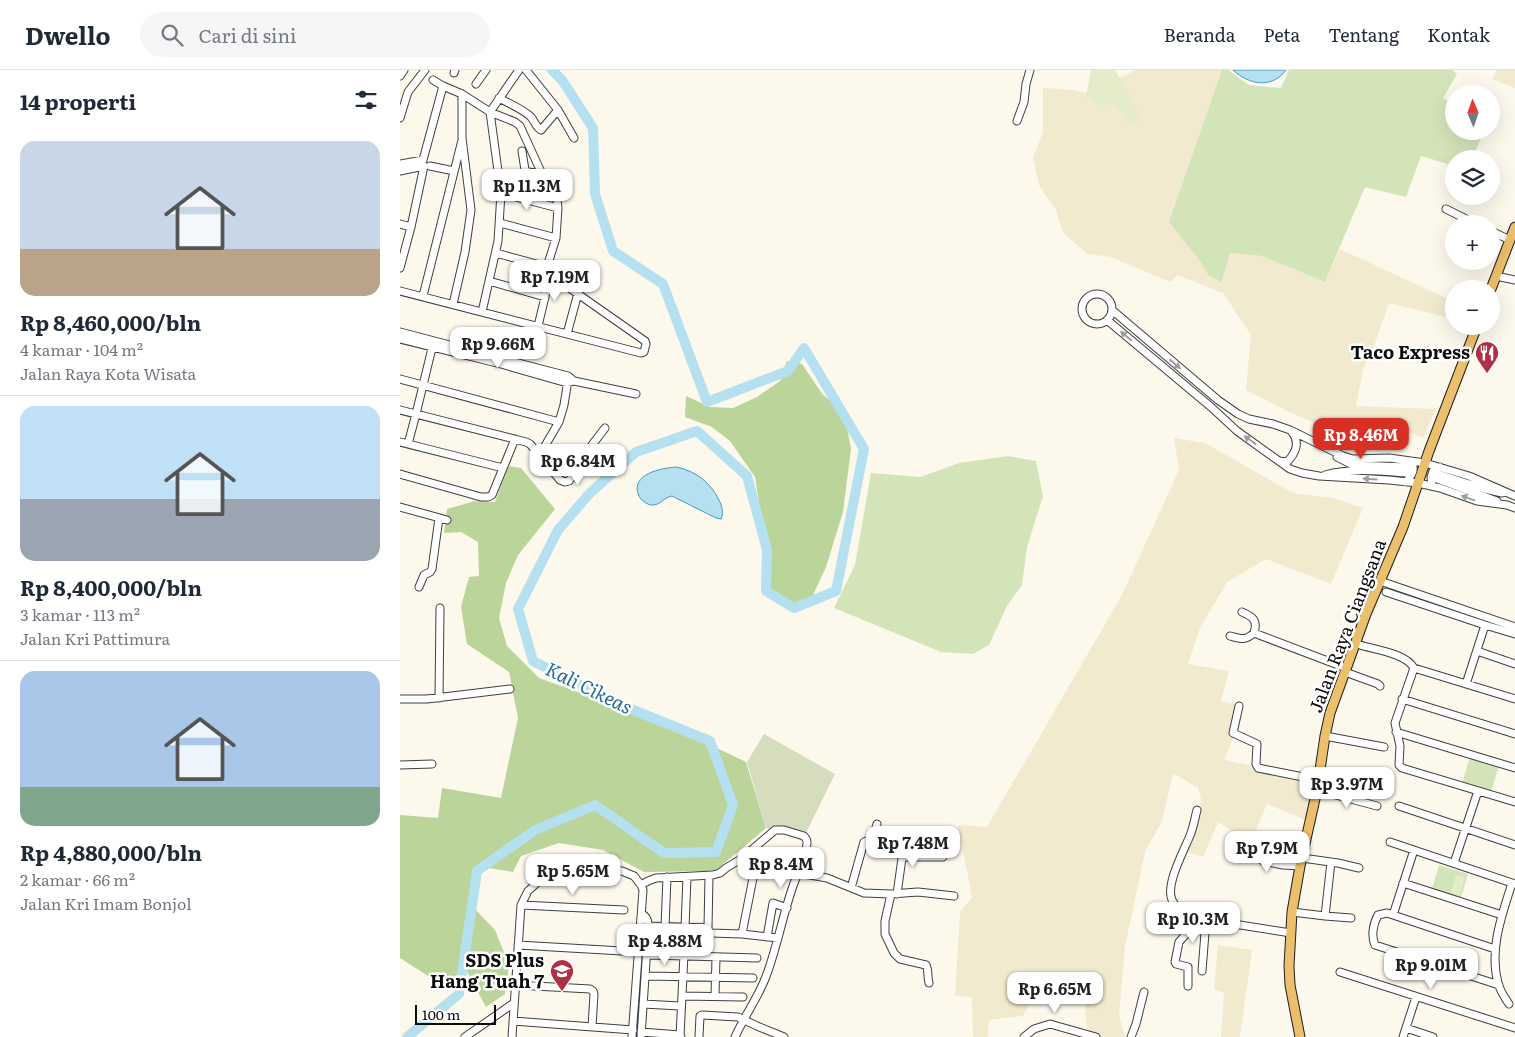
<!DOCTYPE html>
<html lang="id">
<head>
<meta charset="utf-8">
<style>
	:root { --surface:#fff; --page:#f6f6f7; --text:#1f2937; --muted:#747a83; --line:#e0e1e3; --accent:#d93025 }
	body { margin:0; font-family:Literata,serif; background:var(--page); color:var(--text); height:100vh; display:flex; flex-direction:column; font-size:19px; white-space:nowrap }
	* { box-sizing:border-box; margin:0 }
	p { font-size:16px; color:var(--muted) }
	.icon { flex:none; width:28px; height:28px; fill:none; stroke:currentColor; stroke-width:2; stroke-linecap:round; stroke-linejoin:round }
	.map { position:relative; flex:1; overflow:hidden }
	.sheet { display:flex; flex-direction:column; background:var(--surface); width:400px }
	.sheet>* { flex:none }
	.needle { width:32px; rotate:358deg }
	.controls { position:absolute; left:1045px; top:15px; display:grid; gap:10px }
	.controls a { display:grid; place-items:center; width:55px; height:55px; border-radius:50%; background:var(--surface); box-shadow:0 5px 20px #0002; font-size:25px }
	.scale { position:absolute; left:15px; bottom:12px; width:81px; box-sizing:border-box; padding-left:5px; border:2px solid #0c0c0c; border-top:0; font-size:14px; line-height:18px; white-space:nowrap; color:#0c0c0c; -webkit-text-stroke:4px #fff; paint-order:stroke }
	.price { position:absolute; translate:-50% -42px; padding:0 11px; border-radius:10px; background:#fff; color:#222; font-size:16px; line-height:32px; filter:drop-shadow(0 1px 2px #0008) }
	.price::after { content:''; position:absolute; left:50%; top:30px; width:15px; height:11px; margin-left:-8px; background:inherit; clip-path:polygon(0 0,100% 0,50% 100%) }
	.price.on { background:var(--accent); color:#fff }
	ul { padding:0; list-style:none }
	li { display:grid; align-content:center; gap:10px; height:265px; padding:0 20px }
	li+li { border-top:1px solid var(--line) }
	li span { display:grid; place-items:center; height:155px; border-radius:15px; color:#555 }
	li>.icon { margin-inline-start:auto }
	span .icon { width:90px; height:90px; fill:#fffc; stroke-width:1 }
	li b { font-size:21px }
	h2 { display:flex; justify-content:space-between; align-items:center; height:60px; padding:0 20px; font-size:21px }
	header { display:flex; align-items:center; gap:30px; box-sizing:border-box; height:70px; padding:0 25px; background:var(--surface); border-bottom:1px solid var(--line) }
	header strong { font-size:24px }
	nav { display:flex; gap:28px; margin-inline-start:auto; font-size:18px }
	.search { width:350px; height:45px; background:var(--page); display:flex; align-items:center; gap:12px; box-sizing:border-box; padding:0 18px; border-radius:28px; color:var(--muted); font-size:19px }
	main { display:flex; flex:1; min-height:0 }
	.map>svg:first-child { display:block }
	.farmland { fill:#f1eace }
	.green { fill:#d4e4b9 }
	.forest { fill:#bad499 }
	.cemetery { fill:#d6ddbf }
	.pitch { fill:#e4ecca }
	.water { fill:#b5e0f0; stroke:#429cc1 }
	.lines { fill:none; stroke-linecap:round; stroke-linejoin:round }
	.river { stroke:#b5e0f0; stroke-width:10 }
	.minor-casing { stroke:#3f3f3f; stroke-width:9 }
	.major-casing { stroke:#1d1d1d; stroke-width:11 }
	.minor { stroke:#fff; stroke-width:7 }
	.major { stroke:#ecbf6d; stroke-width:9 }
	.oneway { fill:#9e9e9e }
	.labels { text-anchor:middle; stroke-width:5; stroke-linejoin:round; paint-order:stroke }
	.poi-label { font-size:18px; font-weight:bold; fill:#0c0c0c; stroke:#fff; text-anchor:end }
	.street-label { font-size:18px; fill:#0c0c0c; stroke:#fff }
	.water-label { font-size:19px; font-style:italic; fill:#216c91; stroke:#fff }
</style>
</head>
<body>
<header>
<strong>Dwello</strong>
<div class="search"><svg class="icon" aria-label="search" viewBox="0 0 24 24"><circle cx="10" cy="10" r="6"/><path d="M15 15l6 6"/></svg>Cari di sini</div>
<nav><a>Beranda</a><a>Peta</a><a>Tentang</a><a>Kontak</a></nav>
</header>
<main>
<section class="sheet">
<h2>14 properti<svg class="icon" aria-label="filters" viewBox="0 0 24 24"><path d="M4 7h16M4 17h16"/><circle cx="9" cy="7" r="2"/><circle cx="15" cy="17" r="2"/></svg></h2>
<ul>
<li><span style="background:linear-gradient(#c9d6e8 70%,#b9a48a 0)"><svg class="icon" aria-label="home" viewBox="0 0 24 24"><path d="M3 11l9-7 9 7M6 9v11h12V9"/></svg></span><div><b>Rp 8,460,000/bln</b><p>4 kamar · 104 m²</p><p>Jalan Raya Kota Wisata</p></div></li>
<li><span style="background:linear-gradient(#bfe0f5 60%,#9aa5b1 0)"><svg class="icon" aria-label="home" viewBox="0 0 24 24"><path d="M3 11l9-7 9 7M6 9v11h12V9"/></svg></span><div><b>Rp 8,400,000/bln</b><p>3 kamar · 113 m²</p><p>Jalan Kri Pattimura</p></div></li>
<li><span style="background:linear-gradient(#a9c7e8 75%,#7fa58c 0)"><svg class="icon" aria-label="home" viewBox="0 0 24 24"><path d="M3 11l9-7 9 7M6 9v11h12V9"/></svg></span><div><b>Rp 4,880,000/bln</b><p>2 kamar · 66 m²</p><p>Jalan Kri Imam Bonjol</p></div></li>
</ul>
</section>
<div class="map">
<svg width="1115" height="967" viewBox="0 0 1115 967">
	<rect width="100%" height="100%" fill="#fdf8ec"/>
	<path class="farmland" d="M736 0H822L770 152 802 192 808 205 823 211 830 183 862 186 925 212 940 179 1050 230 1045 247 989 233 973 279 963 299 956 336 1036 339 1023 368 1011 363 960 366 935 362 887 341 846 320 851 265 823 223 777 205 770 212 711 187 688 184 663 163 656 140 639 115 633 88 643 62V18L675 20 700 27 707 14Z
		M1097 0H1115V18L1092 9Z
		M774 368 805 373 893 423 933 428 963 438 931 514 866 489 827 512 800 558 788 594 829 601 821 631 841 636 835 663 824 690 914 709 906 750 867 734 851 772 818 752 803 787 786 782 801 730 798 718 773 703 762 751 745 782 725 876 719 945 725 967H688L683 915 641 914 623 946 589 950 588 967H573L572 927 555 926 560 842 572 827 558 755 587 757 722 525 779 400Z
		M818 875 852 880 840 967H821L824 923 814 919Z"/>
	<path class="green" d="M822 0H828L849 15 881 18 889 0H1052L1057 4 1043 28 1054 35V61H1084L1072 89H1054V96L1021 86 1006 127 965 117 925 212 862 186 830 183 822 212 808 205 801 192 769 152Z
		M608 386 636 391 643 426 627 477 622 515 607 536 589 575 573 584 541 582 434 538 455 495 471 403 520 407 559 393Z
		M1070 687 1099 696 1091 722 1062 713Z
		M1039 795 1068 804 1060 831 1031 822Z"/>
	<path class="forest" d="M387 291 402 294 423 325 444 341 451 379 443 442 426 497 412 527 387 536 374 531 367 512 364 464 355 407 330 371 312 357 285 347 286 326 310 337 333 338 357 327 380 311Z
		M108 396 121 398 155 439 118 485 106 513 99 548 107 576 139 608 264 653 346 692 366 758 315 801 244 802 203 780 159 773 121 786 113 802 77 796 69 833 95 860 109 895 105 924 86 937 66 900 44 916 0 888V745L38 748 42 718 101 728 118 648 109 602 67 574 61 537 69 507 79 506 78 472 61 462 44 463 47 439 75 431 95 432Z"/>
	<path class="cemetery" d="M364 664 435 704 402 771 385 764 366 758 347 692Z"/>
	<path class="pitch" d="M691 0H714L717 3 738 42 736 52 727 51 715 35H697L689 27 686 26Z
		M1056 805 1065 807 1060 826 1051 823Z"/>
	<path class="water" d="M833 0H886C872 19 849 15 833 0Z
		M276 397C296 401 310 412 319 430 322 436 324 443 321 449L316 448 272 426C264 427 260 436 251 435 246 434 241 430 239 426 229 404 262 398 276 397Z"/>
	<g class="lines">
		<path class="river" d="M7 967 59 924 77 801 135 760 195 735 264 783 316 782 333 735 310 671 216 633 133 591 118 539 158 460 190 423 236 382 297 361 347 406 367 480 366 521 394 538 436 521 464 379 404 278 388 301 307 332 263 214 213 181 195 124 193 58 162 10 152 0"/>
		<g class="minor-casing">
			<path id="minor" d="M126 0 158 40 174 68
				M54 3 55 0
				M0 6 4 0
				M33 10 43 16
				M76 14 86 0
				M99 28C110 34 123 39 131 47 135 52 136 57 141 60L158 40
				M0 48 8 22 25 0
				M617 51 624 32 626 14 630 0
				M122 81 125 100 128 102 142 104
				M0 94 23 90 43 16 62 24 90 42 115 52 120 56 142 104 157 130 158 138 156 168 147 197 148 203 145 227 138 256
				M30 96 54 101
				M0 101 24 96 11 157 0 198
				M101 123 158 138
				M1046 139 1076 154
				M100 153 156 168
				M0 154 11 157
				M1091 161 1110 170
				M96 183 147 197
				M1096 206 1115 210
				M89 211 145 227
				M0 221 241 283 244 282 246 274 245 271 148 203
				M682 239a15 15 0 1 1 30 0a15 15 0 1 1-30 0Z
				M23 226 62 70
				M53 234 65 182 71 140 62 68V24
				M712 240 818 330 838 344 849 349 873 354 890 360 943 386 953 389 989 388 1025 393 1069 406 1115 426
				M82 242 98 171 101 123 90 42 119 0
				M707 250 811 337 837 361 890 399 902 403 919 406 989 410 1018 413 1040 418 1077 431 1107 435 1115 438
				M0 262 168 306 174 311 167 313 101 294 0 269
				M167 264 178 223
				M0 309 159 352
				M174 311 236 324
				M0 340 126 372 130 374 160 410 165 412 169 411 192 375 205 358
				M0 372 103 398
				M8 374 16 344 33 274
				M139 386 159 352 164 335 168 310
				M937 387 953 395 1007 397
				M879 391 887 392C896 383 900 372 892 362
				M0 404 81 427H88L92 425 115 369
				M1038 404 1085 419 1102 423
				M925 405C952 398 979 401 1007 403
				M1037 409 1097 431
				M1005 412C1012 407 1016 399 1011 391
				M1032 416 1031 407 1033 401 1040 397
				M0 437 47 450
				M980 511 1115 557
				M19 517 24 505 30 502 32 499 39 448
				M986 522 1085 555
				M842 542C853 547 858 550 854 563L946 598
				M830 566C841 569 845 571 854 563
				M960 575C976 580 1005 583 1014 598L1115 629
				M1077 581 1115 594
				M1014 598 995 653 1000 676 999 695 1002 698 1115 732
				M945 602 978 614 980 616
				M1066 614 1085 555 1115 564
				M39 628 40 538
				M0 629H27L110 619
				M1002 629 1115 664
				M839 636 833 663 857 674 856 694 858 698 918 710
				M996 662 1115 698
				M925 666 984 677
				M0 695 32 694
				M917 720 977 736
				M999 736 1115 775
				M990 772 1115 814
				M847 778 863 791 883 795 900 796
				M902 788 938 793 959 798
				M931 792 925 846 951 848
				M1054 793 1078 721
				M399 803 427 808 464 823 491 824 518 822 554 826
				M1003 813 1102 845
				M241 815 248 811 256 808 313 805 320 803 326 798 341 789 375 760H384L404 766C406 769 407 769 407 772 407 785 397 804 393 816 382 847 377 879 365 909 357 929 344 947 335 967
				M451 818 464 772 473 768 477 754
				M491 824 485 851V864L494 883 500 889 526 895C529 900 527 907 529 913
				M497 824 502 788 504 787H543
				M121 835 224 840
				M892 842 925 846
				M993 845 1014 780
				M789 847C783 843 776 838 772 830 765 814 785 779 791 763 794 755 795 747 797 740
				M248 856 308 858 309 806
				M265 857 267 807
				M285 857 287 807
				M248 861 342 864 378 868
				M342 864 353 808
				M367 867 373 833 387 838
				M118 875 222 881
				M1095 879 987 843 978 845C973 854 971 866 975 875L1099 915
				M247 885 285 886
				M288 886 357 888
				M802 901 806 850
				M940 902 1115 958
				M246 906 353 908
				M116 915 190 919 193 921 194 924 192 957
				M788 916V897L776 894 775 892 779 872 787 863 789 847 891 863
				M282 926 343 927
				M315 926 316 887
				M243 934 280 936
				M1109 934C1105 928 1100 921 1098 913 1089 879 1102 845 1112 813
				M113 951 233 960
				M1006 958 1033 967
				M241 962 280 965 281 967
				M65 967 114 933
				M112 967 121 835 128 821 138 812 150 802 161 797 222 801 234 806 241 815 243 820 232 967
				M241 967 248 861C248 854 249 848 242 844
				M280 967 285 863
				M299 967 300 946 302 945 338 947 357 956 384 967
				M624 967 634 959 650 954 696 967
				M731 967 736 954 744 922
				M1003 967 1016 927"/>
		</g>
		<g class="major-casing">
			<path id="major" d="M1091 219 1115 157
				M900 967 890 915 889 896 892 842 900 796 917 720 925 666 930 643 966 544 1003 457 1029 381 1077 256"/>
		</g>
		<use href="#minor" class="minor"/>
		<use href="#major" class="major"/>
	</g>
	<defs><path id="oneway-solid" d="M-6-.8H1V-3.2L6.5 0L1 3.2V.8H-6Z" transform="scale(1.25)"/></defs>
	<g class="oneway">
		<use href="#oneway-solid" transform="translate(726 266) rotate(-140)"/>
		<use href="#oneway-solid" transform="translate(775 294) rotate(40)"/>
		<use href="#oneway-solid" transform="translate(850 370) rotate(-144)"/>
		<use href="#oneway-solid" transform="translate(970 409) rotate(-177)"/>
		<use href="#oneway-solid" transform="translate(1068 428) rotate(-160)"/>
	</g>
	<defs>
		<g id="restaurant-pin" transform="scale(1.25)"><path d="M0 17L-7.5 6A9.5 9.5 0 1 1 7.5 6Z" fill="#af3044" stroke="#fff"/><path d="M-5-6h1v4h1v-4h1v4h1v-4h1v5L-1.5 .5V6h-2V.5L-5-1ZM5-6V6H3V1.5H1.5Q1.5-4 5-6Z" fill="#fff"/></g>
		<g id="school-pin" transform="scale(1.25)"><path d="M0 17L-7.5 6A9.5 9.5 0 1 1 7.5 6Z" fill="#af3044" stroke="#fff"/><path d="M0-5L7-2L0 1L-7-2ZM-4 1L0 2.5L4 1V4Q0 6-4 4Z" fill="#fff"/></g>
	</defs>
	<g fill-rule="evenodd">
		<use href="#restaurant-pin" x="1087" y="283"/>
		<use href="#school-pin" x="162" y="901"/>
	</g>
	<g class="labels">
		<g class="poi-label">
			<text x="1070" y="289">Taco Express</text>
			<text x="144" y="897">SDS Plus<tspan x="144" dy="21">Hang Tuah 7</tspan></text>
		</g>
		<g class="street-label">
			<text transform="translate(948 556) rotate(-69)" y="6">Jalan Raya Ciangsana</text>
		</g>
		<g class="water-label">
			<text transform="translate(189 618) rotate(26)" y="7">Kali Cikeas</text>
		</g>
	</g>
</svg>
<div class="controls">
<a><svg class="needle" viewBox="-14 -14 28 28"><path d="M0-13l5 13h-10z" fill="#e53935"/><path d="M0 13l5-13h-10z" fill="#747a83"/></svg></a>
<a><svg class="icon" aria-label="layers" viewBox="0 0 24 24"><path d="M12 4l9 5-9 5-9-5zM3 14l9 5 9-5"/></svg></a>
<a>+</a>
<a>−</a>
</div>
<div class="scale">100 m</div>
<b class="price" style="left:127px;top:141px">Rp 11.3M</b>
<b class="price" style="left:155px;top:232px">Rp 7.19M</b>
<b class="price" style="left:98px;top:299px">Rp 9.66M</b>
<b class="price on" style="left:961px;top:390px">Rp 8.46M</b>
<b class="price" style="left:178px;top:416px">Rp 6.84M</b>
<b class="price" style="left:947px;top:739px">Rp 3.97M</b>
<b class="price" style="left:513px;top:798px">Rp 7.48M</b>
<b class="price" style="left:867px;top:803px">Rp 7.9M</b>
<b class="price" style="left:381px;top:819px">Rp 8.4M</b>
<b class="price" style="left:173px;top:826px">Rp 5.65M</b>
<b class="price" style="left:793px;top:874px">Rp 10.3M</b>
<b class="price" style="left:265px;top:896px">Rp 4.88M</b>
<b class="price" style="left:1031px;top:920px">Rp 9.01M</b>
<b class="price" style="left:655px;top:944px">Rp 6.65M</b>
</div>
</main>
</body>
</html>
